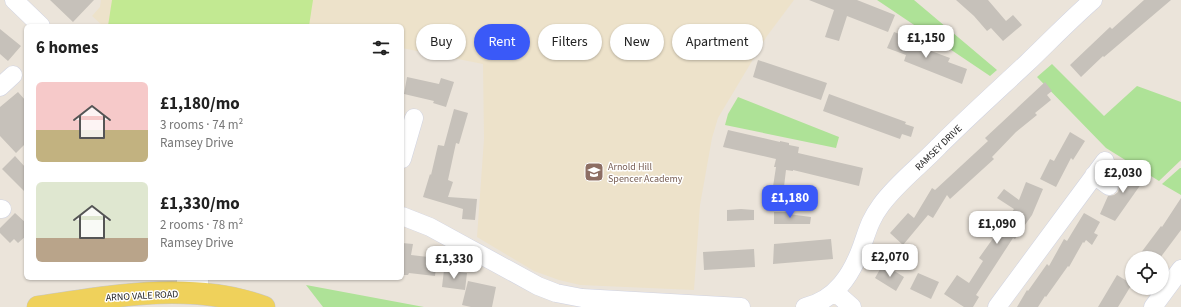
<!DOCTYPE html>
<html lang="en">
<head>
<meta charset="utf-8">
<style>
	:root { --surface:#fff; --page:#f2f2f2; --text:#222; --muted:#767676; --accent:#3a59f8 }
	body { margin:0; font-family:"Source Sans 3",sans-serif; background:var(--page); color:var(--text); height:100vh; display:flex; flex-direction:column; font-size:15px; white-space:nowrap }
	* { box-sizing:border-box; margin:0 }
	p { font-size:13px; color:var(--muted) }
	.icon { flex:none; width:22px; height:22px; fill:none; stroke:currentColor; stroke-width:2; stroke-linecap:round; stroke-linejoin:round }
	.map { position:relative; flex:1; overflow:hidden }
	.sheet { position:absolute; left:24px; top:24px; width:380px; height:256px; display:flex; flex-direction:column; background:var(--surface); border-radius:6px; box-shadow:0 1px 3px #0004 }
	.sheet>* { flex:none }
	.banner { position:absolute; left:416px; top:24px; width:380px; height:36px; display:flex; gap:8px }
	.tools { position:absolute; left:1125px; top:251px; display:grid; gap:8px }
	.tools a { display:grid; place-items:center; width:44px; height:44px; border-radius:50%; background:var(--surface); box-shadow:0 1px 3px #0004; font-size:20px }
	.price { position:absolute; translate:-50% -34px; padding:0 9px; border-radius:8px; background:#fff; color:#222; font-size:13px; line-height:26px; filter:drop-shadow(0 1px 2px #0008) }
	.price::after { content:''; position:absolute; left:50%; top:24px; width:12px; height:9px; margin-left:-6px; background:inherit; clip-path:polygon(0 0,100% 0,50% 100%) }
	.price.selected { background:var(--accent); color:#fff }
	ul { padding:0; list-style:none }
	li { display:flex; align-items:center; gap:12px; height:100px; padding:0 12px }
	li span { display:grid; place-items:center; flex:none; width:112px; height:80px; border-radius:6px; color:#555 }
	li>.icon { margin-inline-start:auto }
	span .icon { width:48px; height:48px; fill:#fffc; stroke-width:1 }
	li b { font-size:17px }
	h2 { display:flex; justify-content:space-between; align-items:center; height:48px; padding:0 12px; font-size:17px }
	.pill { padding:0 14px; border-radius:18px; background:var(--surface); box-shadow:0 1px 3px #0004; font-size:14px; line-height:36px }
	.pill.selected { background:var(--accent); color:#fff }
	.map>svg:first-child { display:block }
	.education { fill:#ede2ca }
	.green { fill:#aee297 }
	.pitch { fill:#c2e992 }
	.building { fill:#c6c1ba }
	.lines { fill:none; stroke-linecap:round; stroke-linejoin:round }
	.minor-casing { stroke:#d0d3e2; stroke-width:19 }
	.major-casing { stroke:#c7c7c7; stroke-width:23 }
	.minor { stroke:#fff; stroke-width:18 }
	.major { stroke:#efd15b; stroke-width:22 }
	.labels { text-anchor:middle; stroke-width:3; stroke-linejoin:round; paint-order:stroke }
	.street-label { font-size:10px; fill:#292929; stroke:#fff }
	.education-label { font-size:10px; fill:#785e54; stroke:#fff; text-anchor:start }
</style>
</head>
<body>
<div class="map">
<svg width="1181" height="307" viewBox="0 0 1181 307">
	<rect width="100%" height="100%" fill="#ebe4da"/>
	<path class="education" d="M101 0H794L767 36 718 118 712 138 700 205 694 290 580 285 559 280 534 271 477 237 484 139 483 64 402 48V26H103L92 16 100 7Z"/>
	<path class="green" d="M877 0H914L997 70 990 76Z
		M1052 64 1104 116 1137 86 1181 102V160L1159 181 1106 148 1037 77Z
		M738 97 839 137 836 148 725 125 728 114Z
		M1180 168H1181V195L1162 184Z
		M306 285 424 307H323Z"/>
	<path class="pitch" d="M112 0H313L309 26H108Z"/>
	<path class="building" d="M50 0H94L73 22Z
		M809 0H857L895 15 888 32 847 16 839 41 825 37 834 10Z
		M956 0H988L1006 21 1013 15 1022 25 1003 41 991 28 987 31 974 16Z
		M1144 0H1171L1104 57 1103 56 1081 77 1070 65 1110 27 1112 29Z
		M0 29 21 46 8 61 0 54Z
		M894 32 914 39 912 44 950 58 948 62 967 69 962 84 904 61 906 55 887 48Z
		M758 60 827 83 821 100 753 77Z
		M407 77 439 84 441 78 454 82 446 107 433 103 434 101 404 94Z
		M1045 82 1052 91 1047 95 1051 100 1035 113 1037 115 1016 132 992 157 994 159 950 199 947 195 933 218 928 215 903 245 890 233 908 213 914 218 932 188 935 190 988 141 985 138Z
		M18 92 26 101V143L16 153 0 136V107Z
		M829 94 906 122 905 124 914 127 911 137 902 134 900 139 823 111Z
		M454 109 468 113 459 144 456 143 448 180 453 182 448 197 477 199 475 220 462 219 463 209 423 197 430 174 431 175 438 145 444 146Z
		M728 130 780 142V141L789 143V145L799 147 798 153 863 168 859 186 793 170V171L786 170 783 195 772 193 776 167H774L776 159 723 147Z
		M1070 132 1085 141 1073 160 1071 158 1056 187 1040 179 1050 159 1054 161Z
		M15 156 26 168V193L2 169Z
		M1131 166 1146 177 1115 221 1100 214 1108 196 1114 195 1118 192 1119 188V183Z
		M1026 182 1043 189 1032 215 1015 239 1013 238 976 295 979 297 973 307H964L944 294 957 275 969 283 983 261 979 258 1014 209 997 198 1004 189 1019 200Z
		M1181 198V230L1160 258H1137L1161 226 1162 227Z
		M741 209 754 210V220L727 221V210Z
		M774 212H788V214L811 217 810 224H774Z
		M15 213 26 223V236L18 243 14 239 10 243 0 233V228Z
		M1084 213 1100 222 1094 233 1098 235 1092 245 1086 240 1084 243 1083 242 1069 267 1068 266 1046 297 1045 296 1038 307H1017L1027 290 1028 291 1047 264 1049 266 1064 239 1067 241Z
		M831 239 833 259 773 264 774 244Z
		M402 243 413 244 411 255 437 258 435 276 409 273 408 275H402Z
		M754 249 755 267 704 270 703 252Z
		M883 264 904 277 896 291 875 278Z
		M444 270 467 273 465 290 442 287Z
		M918 273 939 282 931 299 910 289Z
		M1117 275 1132 284 1118 307H1098Z
		M468 281 496 287 492 307H471L462 305Z"/>
	<g class="lines">
		<g class="minor-casing">
			<path id="minor" d="M14 0 41 26
				M0 87 13 75
				M402 159 414 118
				M1094 175 1109 186
				M0 209H2
				M402 216 430 227 538 286 556 293 582 298 741 307
				M186 278V293
				M199 278V294
				M835 292 852 307
				M805 307C836 300 852 274 862 246 868 229 870 220 881 205 897 183 920 166 939 146 967 118 997 91 1027 63 1049 42 1070 20 1093 0
				M997 307 1105 161
				M1153 307 1181 269"/>
		</g>
		<g class="major-casing">
			<path id="major" d="M38 307C112 296 192 281 264 307"/>
		</g>
		<use href="#minor" class="minor"/>
		<use href="#major" class="major"/>
	</g>
	<defs>
		<g id="school-square" transform="scale(1)"><rect x="-9" y="-9" width="18" height="18" rx="4" fill="#8d6e63" stroke="#fff"/><path d="M0-5L7-2L0 1L-7-2ZM-4 1L0 2.5L4 1V4Q0 6-4 4Z" fill="#fff"/></g>
	</defs>
	<g fill-rule="evenodd">
		<use href="#school-square" x="594" y="172"/>
	</g>
	<g class="labels">
		<g class="street-label">
			<text transform="translate(938 147) rotate(-44)" y="4">RAMSEY DRIVE</text>
			<text transform="translate(142 295) rotate(-3)" y="4">ARNO VALE ROAD</text>
		</g>
		<g class="education-label">
			<text x="608" y="170">Arnold Hill<tspan x="608" dy="12">Spencer Academy</tspan></text>
		</g>
	</g>
</svg>
<div class="tools">
<a><svg class="icon" aria-label="locate" viewBox="0 0 24 24"><circle cx="12" cy="12" r="6"/><path d="M12 2v4M12 18v4M2 12h4M18 12h4"/></svg></a>
</div>
<b class="price" style="left:926px;top:59px">£1,150</b>
<b class="price" style="left:1123px;top:194px">£2,030</b>
<b class="price selected" style="left:790px;top:219px">£1,180</b>
<b class="price" style="left:997px;top:245px">£1,090</b>
<b class="price" style="left:890px;top:278px">£2,070</b>
<b class="price" style="left:454px;top:280px">£1,330</b>
<div class="banner">
<a class="pill">Buy</a>
<a class="pill selected">Rent</a>
<a class="pill">Filters</a>
<a class="pill">New</a>
<a class="pill">Apartment</a>
</div>
<section class="sheet">
<h2>6 homes<svg class="icon" aria-label="filters" viewBox="0 0 24 24"><path d="M4 7h16M4 17h16"/><circle cx="9" cy="7" r="2"/><circle cx="15" cy="17" r="2"/></svg></h2>
<ul>
<li><span style="background:linear-gradient(#f6c9c9 60%,#c2b280 0)"><svg class="icon" aria-label="home" viewBox="0 0 24 24"><path d="M3 11l9-7 9 7M6 9v11h12V9"/></svg></span><div><b>£1,180/mo</b><p>3 rooms · 74 m²</p><p>Ramsey Drive</p></div></li>
<li><span style="background:linear-gradient(#dfe7d0 70%,#b9a48a 0)"><svg class="icon" aria-label="home" viewBox="0 0 24 24"><path d="M3 11l9-7 9 7M6 9v11h12V9"/></svg></span><div><b>£1,330/mo</b><p>2 rooms · 78 m²</p><p>Ramsey Drive</p></div></li>
</ul>
</section>
</div>
</body>
</html>
